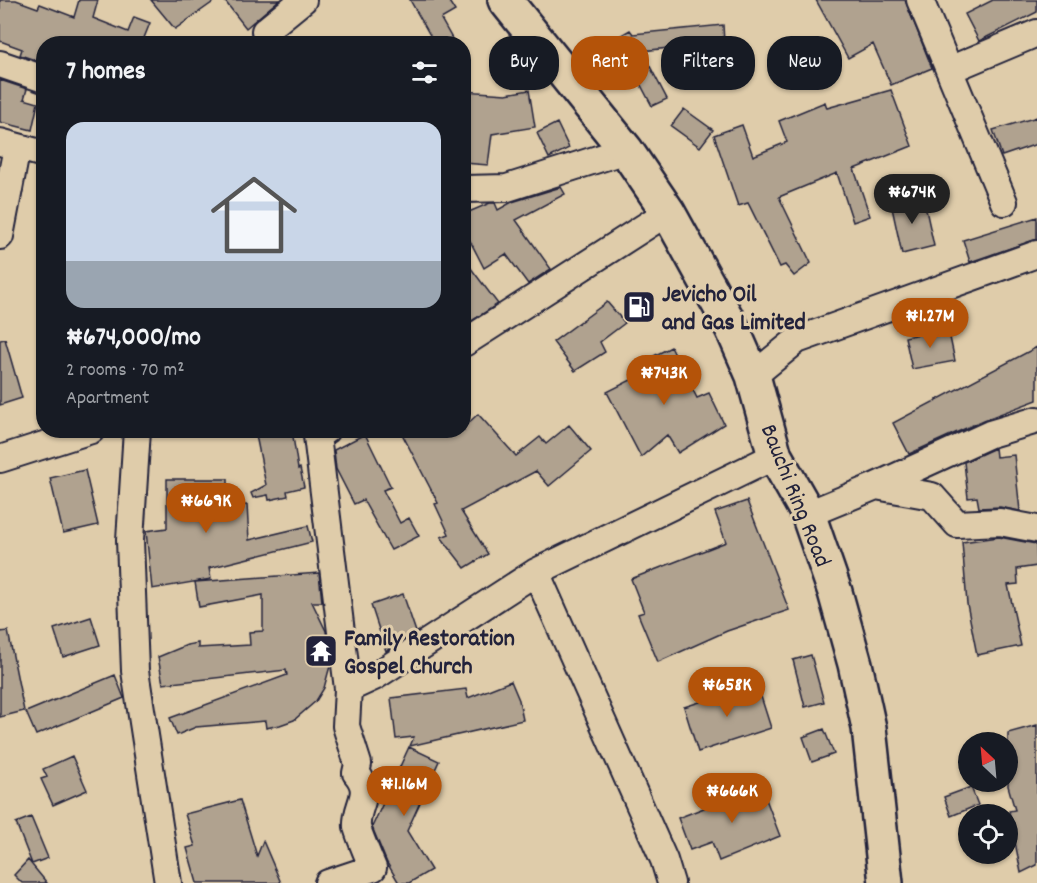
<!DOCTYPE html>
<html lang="en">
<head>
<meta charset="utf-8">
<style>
	:root { --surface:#171b24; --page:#20242c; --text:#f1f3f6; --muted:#9ea1a6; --accent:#b45309 }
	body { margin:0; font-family:Dekko,sans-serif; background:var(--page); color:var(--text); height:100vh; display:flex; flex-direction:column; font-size:22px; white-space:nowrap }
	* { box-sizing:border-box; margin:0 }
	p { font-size:20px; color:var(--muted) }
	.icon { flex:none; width:33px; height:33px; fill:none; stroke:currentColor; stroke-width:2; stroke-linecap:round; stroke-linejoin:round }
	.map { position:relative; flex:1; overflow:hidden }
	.panel { position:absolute; left:36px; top:36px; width:435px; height:402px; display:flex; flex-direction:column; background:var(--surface); border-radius:24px; box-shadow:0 2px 4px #0004 }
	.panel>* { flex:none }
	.guide { position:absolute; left:489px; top:36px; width:458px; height:54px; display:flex; gap:12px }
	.needle { width:39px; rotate:334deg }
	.tools { position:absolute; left:958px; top:732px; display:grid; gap:12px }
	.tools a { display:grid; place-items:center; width:60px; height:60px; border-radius:50%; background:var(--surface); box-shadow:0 2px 4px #0004; font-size:30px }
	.price { position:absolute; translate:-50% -51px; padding:0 14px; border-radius:21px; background:var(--accent); color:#fff; font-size:20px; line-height:39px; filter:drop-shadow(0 2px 3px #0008) }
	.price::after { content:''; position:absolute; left:50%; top:36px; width:18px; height:14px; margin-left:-9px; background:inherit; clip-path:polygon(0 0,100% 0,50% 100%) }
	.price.on { background:#222; color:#fff }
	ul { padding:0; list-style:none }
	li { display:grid; align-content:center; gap:12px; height:318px; padding:0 30px }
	li span { display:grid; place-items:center; height:186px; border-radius:18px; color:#555 }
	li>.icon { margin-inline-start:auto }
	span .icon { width:108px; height:108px; fill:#fffc; stroke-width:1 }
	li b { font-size:26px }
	h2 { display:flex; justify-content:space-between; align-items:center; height:72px; padding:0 30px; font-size:26px }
	.tag { padding:0 21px; border-radius:24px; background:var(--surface); box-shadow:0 2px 4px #0004; font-size:21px; line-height:54px }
	.tag.on { background:var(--accent); color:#fff }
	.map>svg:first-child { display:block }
	.building { fill:#b0a28f; stroke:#22223b; stroke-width:1.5 }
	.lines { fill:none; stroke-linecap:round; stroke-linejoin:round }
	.street-casing { stroke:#22223b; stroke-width:30 }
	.primary-casing { stroke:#22223b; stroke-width:38 }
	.street { stroke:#dfccaa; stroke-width:26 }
	.primary { stroke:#dfccaa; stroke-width:33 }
	.labels { text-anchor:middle; stroke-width:6; stroke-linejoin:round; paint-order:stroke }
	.poi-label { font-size:24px; font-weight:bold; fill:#22223b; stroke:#dfccaa; text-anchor:start }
	.street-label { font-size:24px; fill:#22223b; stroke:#dfccaa }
</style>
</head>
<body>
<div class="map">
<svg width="1037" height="883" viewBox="0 0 1037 883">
	<rect width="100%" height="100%" fill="#dfccaa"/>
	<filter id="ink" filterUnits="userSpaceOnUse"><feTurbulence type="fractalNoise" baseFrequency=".0167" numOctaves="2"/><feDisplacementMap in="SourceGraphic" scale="12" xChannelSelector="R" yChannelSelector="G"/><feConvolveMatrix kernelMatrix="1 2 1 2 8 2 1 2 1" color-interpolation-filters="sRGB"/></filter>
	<g filter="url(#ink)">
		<path class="building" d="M0 0H16L38 8 40 4 74 17 79 0H98L93 18 128 32 134 17 150 23 144 38 154 44H44V63L20 55 22 49 0 41Z
			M151 0H216L175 29Z
			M224 0H279L246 28Z
			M410 0H448L455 11 441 19 455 44H435Z
			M816 0H905L932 68 891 85 873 44 848 58Z
			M993 0H1037V12L979 41 965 14Z
			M723 25 724 42 642 51 667 99 652 106 616 38 630 30 633 34Z
			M0 80 27 89 24 99 38 103 32 130 0 122Z
			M529 90 535 127 492 134 488 165 464 163V91L506 94Z
			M891 90 912 146 854 169 870 216 853 222 837 173 779 197 811 263 794 276 785 265 780 267 748 203 738 206 714 135 742 125 753 156 787 142 779 121 825 102 827 108Z
			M684 109 713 130 700 147 671 126Z
			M1037 117V144L1002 156 993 130Z
			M557 123 569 148 549 158 537 133Z
			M561 187 565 194 516 220 551 269 528 284 506 254 484 268 464 229V214L490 203H495L498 210 512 202Z
			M923 196 934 246 902 254 891 203Z
			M1037 217V239L970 262 963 240Z
			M464 259 498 304 464 326Z
			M607 302 625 323 600 342 605 352 575 371 553 342Z
			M948 328 955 361 912 369 905 337Z
			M5 339 22 398 0 405V340Z
			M671 347 697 398 709 393 724 424 678 453 667 435 641 457 607 392 651 370 646 360Z
			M1037 347V400L984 420 909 454 893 423Z
			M478 414 516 456 540 437 546 444 569 425 591 451 549 486 536 471 461 511 488 554 465 568 441 537 449 534 435 504 438 503 400 430H464V427Z
			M255 430H292L298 469 300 468 304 487 287 491 288 496 269 500 268 495 253 498 251 493 266 485Z
			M365 434 391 487 383 490 400 523 409 518 419 536 391 550 363 500 354 504 336 469 334 450Z
			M995 448 996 457 1014 455 1020 511 1000 507 979 508 977 497 968 498 964 462Z
			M85 470 98 525 63 533 50 478Z
			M167 479H228V506L247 505 249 540 308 526 312 542 209 568 211 579 152 589 146 531 167 528Z
			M747 501 789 610 727 631 658 662 638 614 644 612 631 579 726 542 715 512Z
			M999 537 1036 544 1037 566 1017 569 1018 584 1008 585 1021 646 977 655 967 604 962 542Z
			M319 573 322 602H312L326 631 330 666 324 688 316 701 294 720 280 725 266 728 265 721 196 727 177 735 170 718 287 675 286 670 163 684 158 657 187 645 198 643V648L250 645 249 632 263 631V595L199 607 195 582Z
			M403 594 416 632 386 651 371 605Z
			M91 617 100 645 63 657 54 629Z
			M8 631 24 711 0 717V632Z
			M811 655 824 702 805 707 793 660Z
			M115 675 124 698 36 735 26 712Z
			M511 681 519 700 523 720 410 746 414 737 396 739 391 698 466 689 468 698Z
			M757 684 771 728 698 752 684 707Z
			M1037 725V865L1021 873 1009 811 1015 810 1008 786V733Z
			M824 729 834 754 812 762 803 737Z
			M409 747 439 761 407 831 431 870 409 883H399L387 863 372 827Z
			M72 756 87 790 53 805 41 779 47 777 43 769Z
			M761 786 780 836 719 861 712 842 690 850 678 818Z
			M971 787 978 805 951 816 944 797Z
			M240 800 257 856 263 841 281 883H197L187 848 195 846 185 814Z
			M31 817 48 858 32 864 16 823Z
			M28 860 47 883H22L14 875Z"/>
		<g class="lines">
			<g class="street-casing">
				<path id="street" d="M920 0 1004 202
					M265 31 303 0
					M0 64 44 79
					M949 70 1037 33
					M0 142 44 154
					M464 189 507 188 626 150
					M0 236 17 147
					M464 343 668 212
					M753 376 797 340 1037 254
					M137 430 130 540 135 671 168 883
					M326 430 317 436 348 689 374 677 536 572 775 456
					M0 459 91 430
					M876 486 990 434 1037 420
					M808 514 876 486 932 496 957 524 1000 522 1037 529
					M536 572 664 860 671 883
					M328 883 373 868C370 861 357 830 357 827 355 805 374 794 356 773L358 764 346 726 348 689"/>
			</g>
			<g class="primary-casing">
				<path id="primary" d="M505 0 626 150 668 212 732 328 753 376 775 456 808 514 835 592 855 664 869 728 886 883"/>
			</g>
			<use href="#street" class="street"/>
			<use href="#primary" class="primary"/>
		</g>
	</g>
	<defs>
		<g id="fuel-square" transform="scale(1.725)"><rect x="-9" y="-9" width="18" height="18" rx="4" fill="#22223b" stroke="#dfccaa"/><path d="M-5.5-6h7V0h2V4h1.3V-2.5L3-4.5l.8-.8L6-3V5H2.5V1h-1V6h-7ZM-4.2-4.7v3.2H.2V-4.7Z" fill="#fff"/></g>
		<g id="temple-square" transform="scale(1.725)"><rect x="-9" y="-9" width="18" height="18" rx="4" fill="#22223b" stroke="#dfccaa"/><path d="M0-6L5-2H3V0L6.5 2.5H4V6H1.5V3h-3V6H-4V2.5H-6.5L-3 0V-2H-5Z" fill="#fff"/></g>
	</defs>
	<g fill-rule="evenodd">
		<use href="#fuel-square" x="639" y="307"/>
		<use href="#temple-square" x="321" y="651"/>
	</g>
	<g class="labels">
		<g class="poi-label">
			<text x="662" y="301">Jevicho Oil<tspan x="662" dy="28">and Gas Limited</tspan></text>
			<text x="344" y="645">Family Restoration<tspan x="344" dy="28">Gospel Church</tspan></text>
		</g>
		<g class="street-label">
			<text transform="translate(797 495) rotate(68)" y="8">Bauchi Ring Road</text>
		</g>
	</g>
</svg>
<div class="tools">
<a><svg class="needle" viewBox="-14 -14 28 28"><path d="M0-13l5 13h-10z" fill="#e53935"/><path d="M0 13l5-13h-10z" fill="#9ea1a6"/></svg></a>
<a><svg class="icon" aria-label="locate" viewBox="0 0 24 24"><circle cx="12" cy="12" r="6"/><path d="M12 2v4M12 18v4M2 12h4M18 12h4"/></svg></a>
</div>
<b class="price on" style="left:912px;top:225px">₦674K</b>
<b class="price" style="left:930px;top:349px">₦1.27M</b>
<b class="price" style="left:664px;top:406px">₦743K</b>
<b class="price" style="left:206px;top:534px">₦669K</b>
<b class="price" style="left:727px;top:718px">₦658K</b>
<b class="price" style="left:404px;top:817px">₦1.16M</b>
<b class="price" style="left:732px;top:824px">₦666K</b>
<div class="guide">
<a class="tag">Buy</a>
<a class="tag on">Rent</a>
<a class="tag">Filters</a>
<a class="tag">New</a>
</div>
<section class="panel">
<h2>7 homes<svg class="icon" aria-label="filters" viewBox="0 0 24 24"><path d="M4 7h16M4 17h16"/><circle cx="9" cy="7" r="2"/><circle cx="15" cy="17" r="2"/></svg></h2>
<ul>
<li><span style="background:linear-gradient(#c9d6e8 75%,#9aa5b1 0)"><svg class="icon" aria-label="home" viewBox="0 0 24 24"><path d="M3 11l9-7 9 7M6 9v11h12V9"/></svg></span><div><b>₦674,000/mo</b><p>2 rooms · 70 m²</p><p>Apartment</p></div></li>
</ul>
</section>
</div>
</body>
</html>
